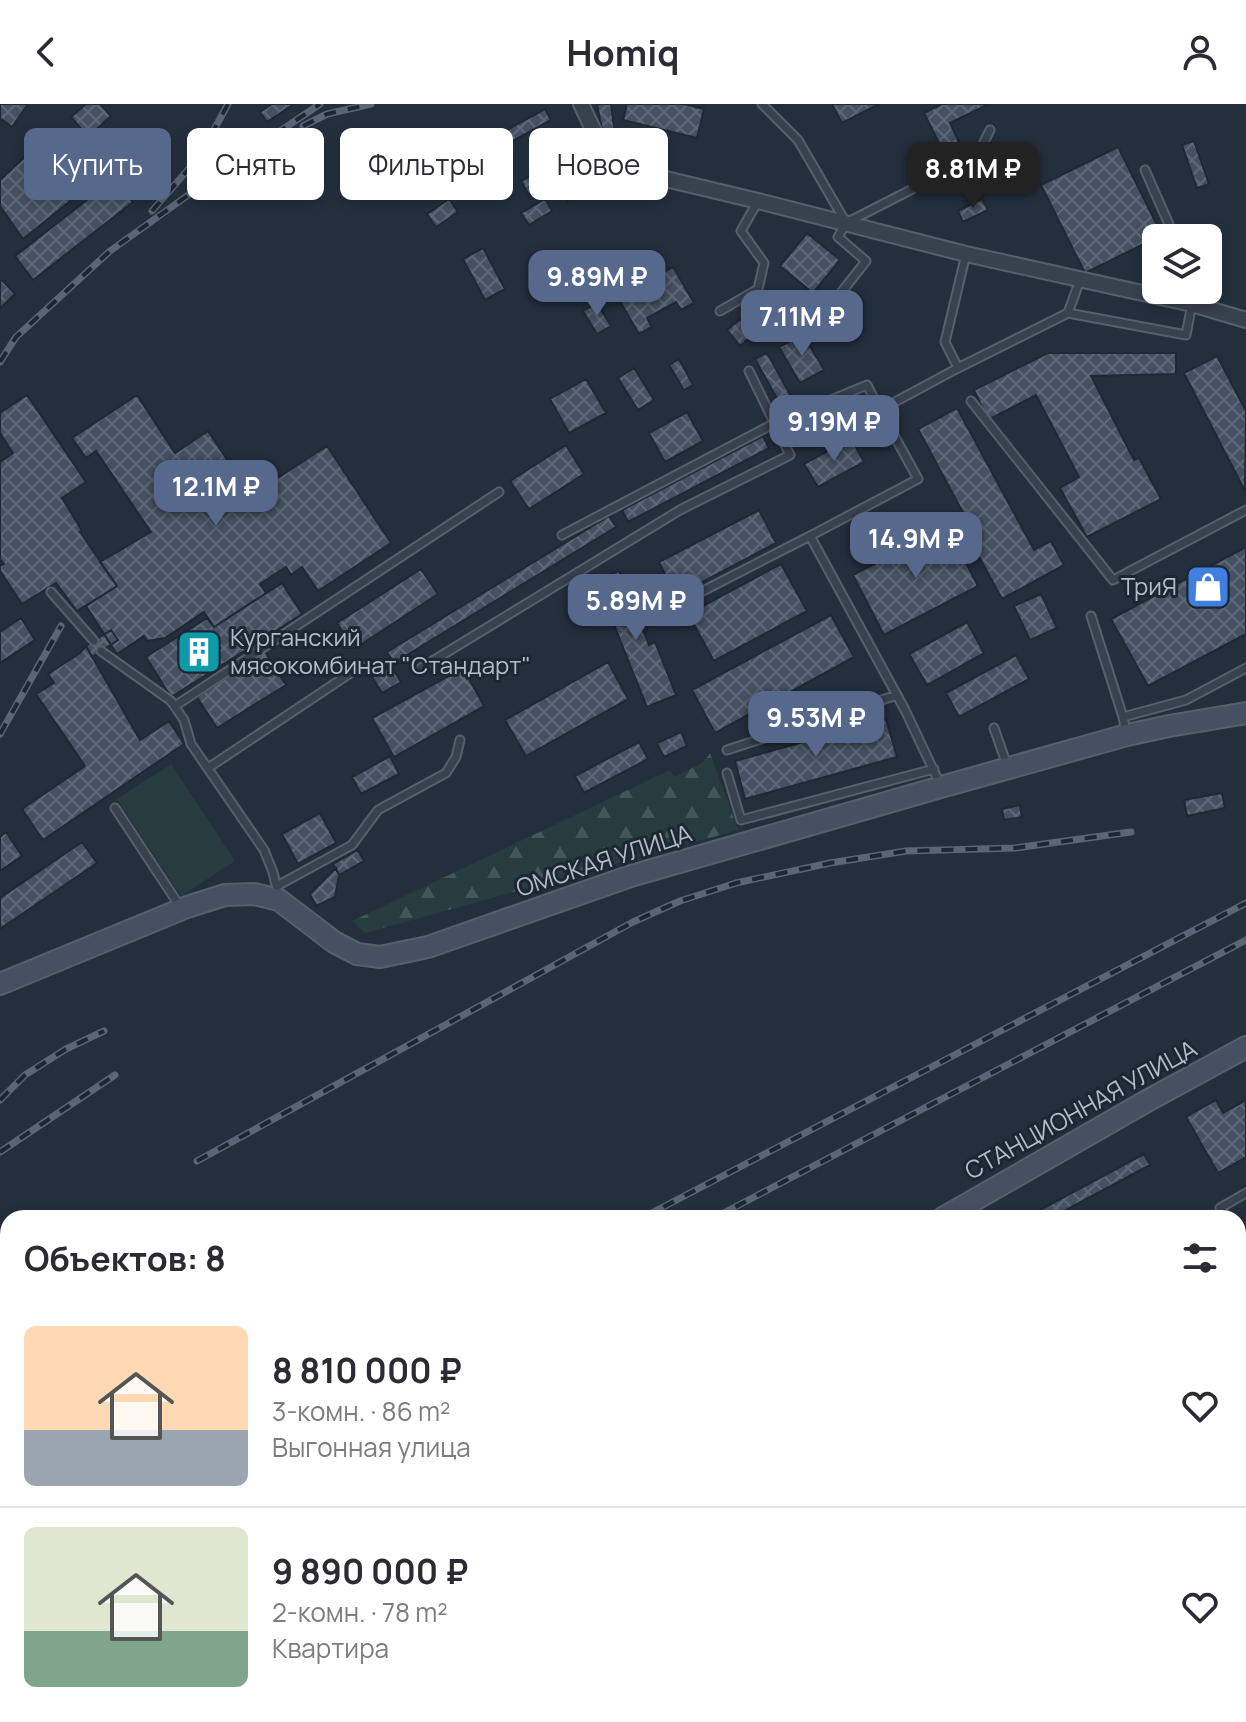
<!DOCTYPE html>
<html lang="ru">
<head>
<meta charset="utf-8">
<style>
	:root { --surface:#fff; --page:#f7f7f7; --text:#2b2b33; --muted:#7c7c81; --line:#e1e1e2; --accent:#56698c }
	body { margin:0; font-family:Manrope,sans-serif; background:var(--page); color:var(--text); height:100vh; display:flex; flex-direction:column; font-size:30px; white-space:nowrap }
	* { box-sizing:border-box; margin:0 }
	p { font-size:26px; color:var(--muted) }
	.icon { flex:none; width:44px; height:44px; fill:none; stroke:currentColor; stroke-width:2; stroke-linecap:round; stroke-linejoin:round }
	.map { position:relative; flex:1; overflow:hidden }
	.sheet { position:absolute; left:0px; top:1106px; width:1246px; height:512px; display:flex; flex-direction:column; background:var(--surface); border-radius:24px 24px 0 0; box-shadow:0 4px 12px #0003 }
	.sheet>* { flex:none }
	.guide { position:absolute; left:24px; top:24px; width:800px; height:72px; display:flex; gap:16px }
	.fabs { position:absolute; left:1142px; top:120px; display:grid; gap:16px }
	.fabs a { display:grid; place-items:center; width:80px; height:80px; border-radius:12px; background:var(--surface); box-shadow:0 4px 12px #0003; font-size:40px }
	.price { position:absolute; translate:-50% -68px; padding:0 18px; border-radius:16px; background:var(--accent); color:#fff; font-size:26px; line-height:52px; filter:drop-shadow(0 2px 4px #0008) }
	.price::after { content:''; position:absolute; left:50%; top:48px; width:24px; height:18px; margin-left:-12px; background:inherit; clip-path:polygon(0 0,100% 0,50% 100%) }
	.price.selected { background:#222; color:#fff }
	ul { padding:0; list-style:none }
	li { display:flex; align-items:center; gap:24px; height:200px; padding:0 24px }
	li+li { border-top:2px solid var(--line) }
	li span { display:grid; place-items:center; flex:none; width:224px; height:160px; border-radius:12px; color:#555 }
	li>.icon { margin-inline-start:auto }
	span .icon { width:96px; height:96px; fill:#fffc; stroke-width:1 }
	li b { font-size:34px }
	h2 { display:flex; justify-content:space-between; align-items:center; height:96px; padding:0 24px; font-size:34px }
	.pill { padding:0 28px; border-radius:12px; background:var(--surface); box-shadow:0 4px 12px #0003; font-size:28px; line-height:72px }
	.pill.selected { background:var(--accent); color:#fff }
	header { display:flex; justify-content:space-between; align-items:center; height:104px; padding:0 24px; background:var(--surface); font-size:36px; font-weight:700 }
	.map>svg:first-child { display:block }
	.green { fill:#263c3f }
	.forest { fill:url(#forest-firs) }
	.building { fill:url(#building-cross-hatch); stroke:#1f2835; stroke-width:2 }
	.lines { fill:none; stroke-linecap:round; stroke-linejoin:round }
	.lane-casing { stroke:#565f6c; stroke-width:11 }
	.street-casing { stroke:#565f6c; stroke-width:18 }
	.secondary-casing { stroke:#565f6c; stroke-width:24 }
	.lane { stroke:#38414e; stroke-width:7 }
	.street { stroke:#38414e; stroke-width:14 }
	.secondary { stroke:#465061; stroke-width:20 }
	.rail-casing { stroke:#5a6575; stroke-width:7 }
	.rail { stroke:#1d2633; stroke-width:4; stroke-dasharray:12; stroke-linecap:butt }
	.labels { text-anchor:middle; stroke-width:6; stroke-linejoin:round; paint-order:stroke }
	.poi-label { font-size:24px; fill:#b4bcc9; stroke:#1d2633; text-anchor:end }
	.street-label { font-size:24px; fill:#b4bcc9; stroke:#1d2633 }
</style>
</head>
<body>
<header><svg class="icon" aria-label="back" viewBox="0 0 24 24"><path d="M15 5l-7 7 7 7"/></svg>Homiq<svg class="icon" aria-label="person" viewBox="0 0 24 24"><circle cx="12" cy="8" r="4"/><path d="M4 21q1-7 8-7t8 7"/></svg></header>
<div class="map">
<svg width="1246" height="1618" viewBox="0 0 1246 1618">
	<defs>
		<pattern id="forest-firs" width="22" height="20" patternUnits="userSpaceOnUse" patternTransform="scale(2)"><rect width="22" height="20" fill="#263c3f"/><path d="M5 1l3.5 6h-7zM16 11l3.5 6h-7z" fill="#435659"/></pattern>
		<pattern id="building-cross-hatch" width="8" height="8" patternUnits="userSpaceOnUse" patternTransform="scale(2)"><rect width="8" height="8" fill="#455162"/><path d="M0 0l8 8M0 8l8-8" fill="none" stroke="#5d6877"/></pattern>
	</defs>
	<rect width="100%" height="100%" fill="#242f3e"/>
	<path class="green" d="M171 660 235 757 181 792 117 695Z
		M461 1610H570L574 1618H454Z"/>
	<path class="forest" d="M710 649 738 726 365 829 352 817 670 666 674 673 702 659Z"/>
	<path class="building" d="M0 0H28L12 23 0 14Z
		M86 0H100L111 12 88 33 71 13Z
		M272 0H294L267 18 260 8Z
		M597 0H611L615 29 603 31Z
		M627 0H684L704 5 697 34 623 16Z
		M832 0H879L842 19Z
		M942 0H989L950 19 965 51 949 59 924 9Z
		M545 5 551 16 491 49 485 38Z
		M43 36 85 85 23 135 0 102V76Z
		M1194 37 1209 80 1197 84 1182 41Z
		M1118 43 1162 131 1085 169 1041 81Z
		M554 59 562 73 529 91 521 77Z
		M585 74 591 85 568 98 562 87Z
		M114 75 133 98 33 176 15 152Z
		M449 95 458 108 436 123 427 110Z
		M545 95 552 107 529 121 521 109Z
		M982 95 988 106 963 118 958 107Z
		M807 129 840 156 813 189 780 162Z
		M483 144 505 185 485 196 463 155Z
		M673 163 694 199 681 206 676 198 647 214 652 223 639 230 618 194Z
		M2 176 15 190 0 204V178Z
		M597 199 611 222 597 230 583 207Z
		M740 215 753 231 740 242 727 226Z
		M803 230 824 266 800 279 779 243Z
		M767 249 792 294 780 300 755 255Z
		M1048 249H1176V270L1091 272 1134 356 1139 354 1161 395 1087 433 1060 384 1079 373 1036 291 988 316 974 286Z
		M1217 252 1246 307 1245 387 1184 269Z
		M679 255 693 281 684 286 669 261Z
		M634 264 654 296 638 306 618 274Z
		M586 275 606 309 569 329 550 295Z
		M27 291 86 378 62 394 82 427 80 428 117 482 77 507 56 479 22 500 0 467V462L4 460 0 455V358L13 349 0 329V309Z
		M137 291 175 349 208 327 239 374 264 358 276 375 327 342 391 439 318 487 302 463 291 471 286 463 260 480 266 489 214 523 204 508 165 534 147 537 144 532 117 550 86 502 117 482 100 458 151 428 96 347 86 354 72 334Z
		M957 304 1034 446 1051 437 1064 461 1002 495 975 445 981 442 918 325Z
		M687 308 703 337 665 358 649 329Z
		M763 332 769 344 628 418 622 406Z
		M851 334 864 358 818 383 804 360Z
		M566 341 584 370 529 405 510 377Z
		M759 406 776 439 676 492 659 458Z
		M609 412 616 423 394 559 387 548Z
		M947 422 978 482 884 531 853 471Z
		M1246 443V530L1148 582 1111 515Z
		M781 460 807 507 714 557 688 510Z
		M421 465 438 490 354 545 337 519Z
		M619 467 649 541 655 538 676 591 647 603 596 476Z
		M282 479 302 510 259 538 286 581 217 624 197 593 257 553 251 543 171 593 146 553 207 514 214 523Z
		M1041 490 1057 524 1030 536 1014 502Z
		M831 511 854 553 715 629 692 586Z
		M21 514 35 536 0 559V528Z
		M967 518 984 549 927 581 909 550Z
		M111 526 118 536 92 553 86 542Z
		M86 542 140 636 169 617 184 640 43 736 22 705 85 662 36 590 54 579 48 570 80 549Z
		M1016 551 1029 575 959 613 946 589Z
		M608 558 628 595 526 652 505 616Z
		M391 562 401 578 382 589 372 573Z
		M463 564 484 602 394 653 372 614Z
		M886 615 897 653 745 695 735 657Z
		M681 628 687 642 664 653 657 639Z
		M639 638 648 655 584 689 575 672Z
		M390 652 399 670 361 690 352 673Z
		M1222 689 1225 704 1187 712 1184 696Z
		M1020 701 1022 713 1004 716 1002 705Z
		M320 709 336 739 298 760 282 730Z
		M6 728 22 752 0 767V733Z
		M82 738 97 759 0 825V794Z
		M358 746 364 757 339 771 333 760Z
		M336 764 339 771 335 793 316 802 310 790Z
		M1216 996 1223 1009 1246 996V1053L1218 1069 1186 1013Z
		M1144 1050 1150 1061 1051 1114H1025Z
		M1238 1318 1246 1328V1376L1238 1383Z
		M1246 1404V1460L1238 1467V1410Z
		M1246 1537V1572L1238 1579V1543Z
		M143 1610H204L189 1618H147Z
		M598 1610H629L633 1618H602Z
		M734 1610H746L753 1618H724Z
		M763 1610H806L813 1618H769Z
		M905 1610H935L942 1618H903L900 1614Z
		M1013 1610H1049L1055 1618H1020Z
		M1073 1610H1115L1106 1618H1064Z"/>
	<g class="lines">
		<g class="lane-casing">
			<path id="lane" d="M762 0 798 36 845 117
				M1145 66 1175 134
				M939 71 949 76 964 80 1024 52
				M720 207 758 185 764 159 741 127 758 97
				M1068 209 1186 231 1192 200 1191 186
				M822 213 866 157 838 133 846 119 977 52 990 26
				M958 264 1068 209 1080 176
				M971 297 1113 476 1246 406
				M880 306 918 375 810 432 905 606 940 680
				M562 431 775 319 867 281 880 306 958 264 945 238 966 150
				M51 488 94 537
				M662 508 810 432
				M1091 512 1123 613
				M101 547 171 597 184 616 191 640 264 746 273 768 279 794
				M421 564 680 406 790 351 749 267
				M175 602 499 388
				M994 624 1008 664
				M1126 629 1123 613 1186 596 1246 564
				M727 646 897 591
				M208 664 361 562
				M727 669 741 716 934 665
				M115 704 181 804
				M277 782 352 741 378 706 446 669 456 653 460 636
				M1228 1114 1220 1104 1246 1089
				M1238 1126 1246 1136
				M1238 1534 1246 1527
				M1238 1604 1241 1602 1246 1608
				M46 1610 49 1615 59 1610
				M316 1610 321 1618
				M584 1610 588 1618
				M642 1610 647 1618
				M827 1610 834 1618
				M1199 1610 1206 1618
				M115 1618 123 1614 125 1618
				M712 1618 719 1610
				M871 1618 879 1613 884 1618
				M1139 1618 1148 1610
				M1220 1618 1230 1610"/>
		</g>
		<g class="street-casing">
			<path id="street" d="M581 0 599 38 610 53 628 66 758 97 966 150 1192 200 1246 216
				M386 1610 390 1618"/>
		</g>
		<g class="secondary-casing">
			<path id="secondary" d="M0 880 187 803 225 791 254 790 279 796 334 838 357 850 380 853 428 843 631 772 941 683 1127 631 1169 622 1246 609
				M943 1114 1147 997 1246 943
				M973 1610 980 1618
				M246 1618 259 1610"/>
		</g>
		<use href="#lane" class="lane"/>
		<use href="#street" class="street"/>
		<use href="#secondary" class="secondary"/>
		<g class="rail-casing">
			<path id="rail" d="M303 22 327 10 371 0
				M152 107 199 53 228 0
				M0 258 16 233 110 147 233 59 320 0
				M0 630 61 522
				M0 996 25 971 66 945 104 927
				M0 1048 115 971
				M197 1057 633 818 680 797 736 779 830 759 906 747 1015 744 1131 728
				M642 1114 1246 799
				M714 1114 1246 836
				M0 1449 8 1445
				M0 1464 8 1460
				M0 1487 8 1483"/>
		</g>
		<use href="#rail" class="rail"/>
	</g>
	<defs>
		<g id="shop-square" transform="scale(2.3)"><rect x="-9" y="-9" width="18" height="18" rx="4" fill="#3f7fe0" stroke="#1d2633"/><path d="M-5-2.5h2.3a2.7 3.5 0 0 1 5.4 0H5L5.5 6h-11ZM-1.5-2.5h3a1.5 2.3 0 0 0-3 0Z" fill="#fff"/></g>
		<g id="building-square" transform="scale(2.3)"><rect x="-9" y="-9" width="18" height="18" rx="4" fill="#0f9aa8" stroke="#1d2633"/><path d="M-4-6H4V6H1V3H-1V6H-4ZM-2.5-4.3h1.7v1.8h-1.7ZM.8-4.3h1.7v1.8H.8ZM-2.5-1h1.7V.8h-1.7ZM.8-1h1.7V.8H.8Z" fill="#fff"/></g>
	</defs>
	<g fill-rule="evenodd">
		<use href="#shop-square" x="1208" y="483"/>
		<use href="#building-square" x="199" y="548"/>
	</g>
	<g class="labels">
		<g class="poi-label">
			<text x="1177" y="491">ТриЯ</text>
			<text x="230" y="542" text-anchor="start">Курганский<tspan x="230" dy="28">мясокомбинат "Стандарт"</tspan></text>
		</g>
		<g class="street-label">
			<text transform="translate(604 757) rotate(-18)" y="8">ОМСКАЯ УЛИЦА</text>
			<text transform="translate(1081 1006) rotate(-29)" y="8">СТАНЦИОННАЯ УЛИЦА</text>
		</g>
	</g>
</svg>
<div class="fabs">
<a><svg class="icon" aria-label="layers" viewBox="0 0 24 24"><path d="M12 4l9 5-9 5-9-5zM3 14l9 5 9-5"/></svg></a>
</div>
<b class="price selected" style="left:973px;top:106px">8.81M ₽</b>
<b class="price" style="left:597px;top:214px">9.89M ₽</b>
<b class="price" style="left:802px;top:254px">7.11M ₽</b>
<b class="price" style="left:834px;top:359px">9.19M ₽</b>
<b class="price" style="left:216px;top:424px">12.1M ₽</b>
<b class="price" style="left:916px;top:476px">14.9M ₽</b>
<b class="price" style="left:636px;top:538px">5.89M ₽</b>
<b class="price" style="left:816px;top:655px">9.53M ₽</b>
<div class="guide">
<a class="pill selected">Купить</a>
<a class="pill">Снять</a>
<a class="pill">Фильтры</a>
<a class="pill">Новое</a>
</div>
<section class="sheet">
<h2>Объектов: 8<svg class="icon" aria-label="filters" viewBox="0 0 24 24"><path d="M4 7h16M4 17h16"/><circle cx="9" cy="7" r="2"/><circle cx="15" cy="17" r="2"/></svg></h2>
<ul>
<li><span style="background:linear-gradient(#ffd9b3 65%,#9aa5b1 0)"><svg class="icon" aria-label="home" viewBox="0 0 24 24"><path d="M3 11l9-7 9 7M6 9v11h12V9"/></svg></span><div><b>8 810 000 ₽</b><p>3-комн. · 86 m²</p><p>Выгонная улица</p></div><svg class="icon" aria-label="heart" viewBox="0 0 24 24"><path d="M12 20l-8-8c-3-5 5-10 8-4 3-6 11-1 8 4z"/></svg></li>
<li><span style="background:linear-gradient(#dfe7d0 65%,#7fa58c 0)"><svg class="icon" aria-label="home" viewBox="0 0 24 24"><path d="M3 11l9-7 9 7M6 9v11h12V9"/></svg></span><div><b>9 890 000 ₽</b><p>2-комн. · 78 m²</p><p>Квартира</p></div><svg class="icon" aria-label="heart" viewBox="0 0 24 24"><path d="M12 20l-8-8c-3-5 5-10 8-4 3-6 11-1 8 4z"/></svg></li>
</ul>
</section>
</div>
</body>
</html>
